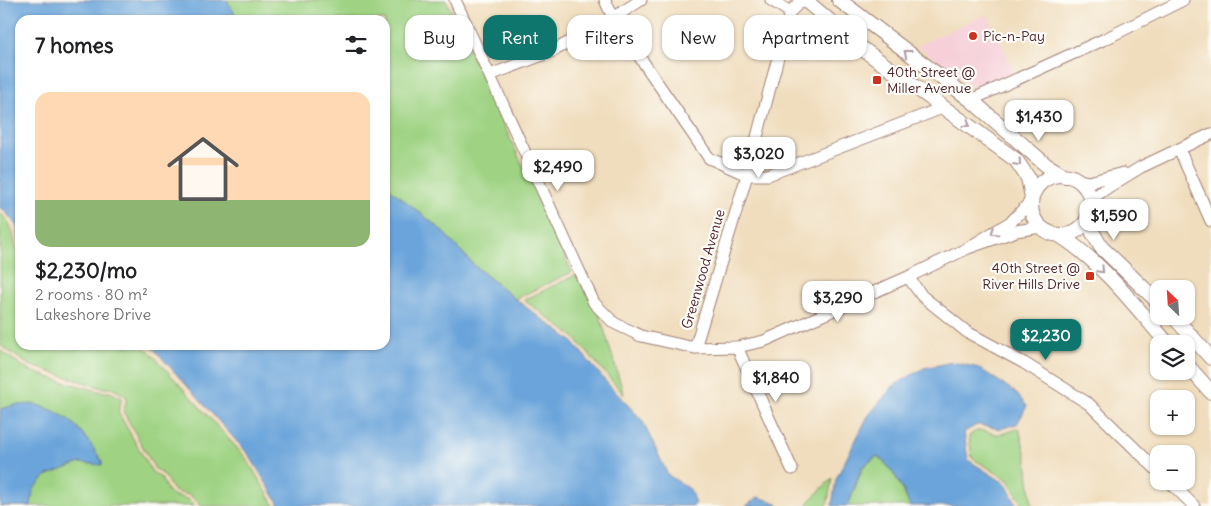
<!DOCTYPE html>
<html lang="en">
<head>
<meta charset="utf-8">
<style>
	:root { --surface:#fff; --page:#f2f2f2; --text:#202124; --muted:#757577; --accent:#0f766e }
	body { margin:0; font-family:Delius,sans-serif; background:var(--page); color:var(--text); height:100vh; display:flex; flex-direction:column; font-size:19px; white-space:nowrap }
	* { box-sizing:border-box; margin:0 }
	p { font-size:16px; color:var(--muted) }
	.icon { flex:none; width:28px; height:28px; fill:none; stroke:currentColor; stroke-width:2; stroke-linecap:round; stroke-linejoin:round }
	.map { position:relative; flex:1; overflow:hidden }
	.side { position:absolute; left:15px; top:15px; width:375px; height:335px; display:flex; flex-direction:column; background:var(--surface); border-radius:15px; box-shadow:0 1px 4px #0004 }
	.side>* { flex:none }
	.guide { position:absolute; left:405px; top:15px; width:475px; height:45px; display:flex; gap:10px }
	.needle { width:32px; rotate:335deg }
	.controls { position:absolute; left:1150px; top:280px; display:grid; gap:10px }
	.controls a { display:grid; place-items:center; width:45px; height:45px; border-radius:10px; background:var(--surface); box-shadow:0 1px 4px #0004; font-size:25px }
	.price { position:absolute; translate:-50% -42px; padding:0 11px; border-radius:10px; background:#fff; color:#222; font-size:16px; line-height:32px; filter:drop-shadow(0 1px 2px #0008) }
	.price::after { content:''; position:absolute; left:50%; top:30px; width:15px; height:11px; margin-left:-8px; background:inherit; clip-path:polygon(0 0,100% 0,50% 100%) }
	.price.active { background:var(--accent); color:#fff }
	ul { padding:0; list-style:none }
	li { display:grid; align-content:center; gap:10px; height:265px; padding:0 20px }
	li span { display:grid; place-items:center; height:155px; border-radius:15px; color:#555 }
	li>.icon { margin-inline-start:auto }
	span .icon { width:90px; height:90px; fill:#fffc; stroke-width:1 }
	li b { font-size:21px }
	h2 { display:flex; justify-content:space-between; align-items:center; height:60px; padding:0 20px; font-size:21px }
	.pill { padding:0 18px; border-radius:15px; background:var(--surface); box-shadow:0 1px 4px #0004; font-size:18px; line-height:45px }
	.pill.active { background:var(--accent); color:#fff }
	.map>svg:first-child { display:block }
	.built { fill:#f6cfd8 }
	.green { fill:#9fd383; stroke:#747957 }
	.water { fill:#6ba4da; stroke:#5a6282 }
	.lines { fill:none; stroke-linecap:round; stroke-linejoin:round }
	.minor-casing { stroke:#9d7e74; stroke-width:13 }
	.major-casing { stroke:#9d7e74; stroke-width:16 }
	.minor { stroke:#fff; stroke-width:11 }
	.major { stroke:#fff; stroke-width:14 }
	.oneway { stroke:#ae9aa0 }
	.poi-dot { fill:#c8321e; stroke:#fdfcf7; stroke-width:2 }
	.labels { text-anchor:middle; stroke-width:4.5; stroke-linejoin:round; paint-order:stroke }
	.poi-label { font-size:14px; fill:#4a1f2b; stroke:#fdfcf7; text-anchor:start }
	.street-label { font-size:14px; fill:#4a1f2b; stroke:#fdfcf7 }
</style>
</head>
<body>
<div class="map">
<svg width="1211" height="506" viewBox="0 0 1211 506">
	<rect width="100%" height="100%" fill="#fdfcf7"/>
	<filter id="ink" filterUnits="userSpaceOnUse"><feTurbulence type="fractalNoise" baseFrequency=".02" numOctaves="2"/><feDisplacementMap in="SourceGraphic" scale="10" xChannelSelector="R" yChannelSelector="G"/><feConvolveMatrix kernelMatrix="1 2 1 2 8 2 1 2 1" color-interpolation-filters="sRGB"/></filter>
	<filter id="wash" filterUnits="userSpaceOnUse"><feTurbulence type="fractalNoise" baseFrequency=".0096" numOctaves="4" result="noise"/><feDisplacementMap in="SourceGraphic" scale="20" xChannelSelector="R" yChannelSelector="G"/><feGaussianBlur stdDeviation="1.12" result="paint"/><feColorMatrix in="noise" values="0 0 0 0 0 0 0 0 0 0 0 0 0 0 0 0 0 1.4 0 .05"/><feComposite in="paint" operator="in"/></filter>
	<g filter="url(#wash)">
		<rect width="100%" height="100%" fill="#f0ddbd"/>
		<path class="built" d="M987 14 1015 73 975 88 917 46Z"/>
		<path class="green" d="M227 0H446L572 272 515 299 475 266 439 228 385 185V20H238Z
			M0 213C18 229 9 238 20 254V345H140L150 352 246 458 275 506H201L190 495 176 492 172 489 164 475 155 469 123 411 127 399 125 395 111 388H102L29 365 0 345Z
			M576 275 600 316 624 395 574 337 524 300Z
			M0 350 28 370 57 380 102 392H110L122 398 118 412 152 472 161 478 168 492 175 496 188 499 195 506H0Z
			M1019 428 1027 460 1032 506H1021V502L1008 480 972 458 969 436C981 425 986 434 999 434 1005 434 1013 430 1019 428Z
			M877 456C894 469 901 487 910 506H848L863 467Z
			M832 478 827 506H809L808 503Z"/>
		<path class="water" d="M0 0H227L238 20H20V246L17 226 4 210 0 208Z
			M385 185 439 228 475 266 515 299 571 340 608 384 642 420 668 475 690 489 695 504 694 506H280L249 455 153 348 148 345H385Z
			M953 362 979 368 1015 392 1027 406 1017 424 1000 429 977 425 964 432 968 460 1006 484 1017 506H910C902 487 894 469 877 456L862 467 848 506H832L836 479 868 416 893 386 924 368Z
			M34 404C72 414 81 430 102 461V465L80 463 46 476 33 490 31 506H0V409L15 405Z
			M758 497 777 503 778 506H746Z"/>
	</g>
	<g filter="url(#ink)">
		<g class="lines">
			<g class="minor-casing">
				<path id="minor" d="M455 0 594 303 614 323 641 336 695 348 737 347 764 341 908 277 968 248
					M605 0 613 18 709 158 747 175H768L945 107
					M771 0 790 12
					M490 75 553 51 613 18 641 0
					M971 100 1105 39 1183 0
					M1179 149 1211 221
					M1077 180 1089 182 1123 173
					M1031 201 1012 221 968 248 1016 231 1041 227
					M1091 207 1097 195 1110 186 1141 167 1211 134
					M908 277 922 296 967 332 1024 363 1089 404 1159 472
					M737 347 792 469
					M695 348 747 175 790 12 802 0
					M1169 481 1194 506"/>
			</g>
			<g class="major-casing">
				<path id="major" d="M805 0 864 50 1016 160 1028 178 1032 197
					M839 0 971 100 1046 165 1065 176
					M1031 205a30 30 0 1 1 60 0a30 30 0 1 1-60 0Z
					M1088 216 1093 233 1101 247 1159 303
					M1059 235C1102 262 1135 306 1168 344
					M1173 316 1211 358
					M1186 364 1211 392"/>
			</g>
			<use href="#minor" class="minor"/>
			<use href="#major" class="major"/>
		</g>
		<defs><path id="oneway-chevron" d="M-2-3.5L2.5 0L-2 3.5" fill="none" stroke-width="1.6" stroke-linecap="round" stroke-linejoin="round" transform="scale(1.25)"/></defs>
		<g class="oneway">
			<use href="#oneway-chevron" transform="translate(907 53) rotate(-142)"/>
			<use href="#oneway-chevron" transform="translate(967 124) rotate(36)"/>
			<use href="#oneway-chevron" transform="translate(1018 163) rotate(49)"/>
			<use href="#oneway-chevron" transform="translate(994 232) rotate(148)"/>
			<use href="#oneway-chevron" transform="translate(1101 270) rotate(46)"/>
		</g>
	</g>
	<g class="poi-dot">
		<circle cx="973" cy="36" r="5"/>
		<rect x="872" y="75" width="10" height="10" rx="2.5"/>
		<rect x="1085" y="271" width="10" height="10" rx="2.5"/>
	</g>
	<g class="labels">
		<g class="poi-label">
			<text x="983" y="41">Pic-n-Pay</text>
			<text x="887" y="77">40th Street @<tspan x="887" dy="16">Miller Avenue</tspan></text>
			<text x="1080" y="273" text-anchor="end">40th Street @<tspan x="1080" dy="16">River Hills Drive</tspan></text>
		</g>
		<g class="street-label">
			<text transform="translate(703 269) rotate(-74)" y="5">Greenwood Avenue</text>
		</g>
	</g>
</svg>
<div class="controls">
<a><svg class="needle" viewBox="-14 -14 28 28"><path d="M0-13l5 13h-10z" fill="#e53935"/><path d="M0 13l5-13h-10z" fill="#757577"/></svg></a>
<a><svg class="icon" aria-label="layers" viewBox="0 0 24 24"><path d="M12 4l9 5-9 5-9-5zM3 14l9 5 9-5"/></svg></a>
<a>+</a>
<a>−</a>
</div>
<b class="price" style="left:1039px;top:142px">$1,430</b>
<b class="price" style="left:759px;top:179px">$3,020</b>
<b class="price" style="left:558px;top:192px">$2,490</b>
<b class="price" style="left:1114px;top:241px">$1,590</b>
<b class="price" style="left:838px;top:323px">$3,290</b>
<b class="price active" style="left:1046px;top:361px">$2,230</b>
<b class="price" style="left:776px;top:403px">$1,840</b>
<div class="guide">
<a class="pill">Buy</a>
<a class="pill active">Rent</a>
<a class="pill">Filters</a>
<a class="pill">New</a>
<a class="pill">Apartment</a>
</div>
<section class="side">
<h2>7 homes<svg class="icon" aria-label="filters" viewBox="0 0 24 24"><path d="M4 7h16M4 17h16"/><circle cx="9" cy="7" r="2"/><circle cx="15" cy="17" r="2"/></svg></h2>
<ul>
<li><span style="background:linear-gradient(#ffd9b3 70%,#8fb573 0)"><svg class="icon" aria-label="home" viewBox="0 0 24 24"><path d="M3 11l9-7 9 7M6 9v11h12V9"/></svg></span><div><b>$2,230/mo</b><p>2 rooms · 80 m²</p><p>Lakeshore Drive</p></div></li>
</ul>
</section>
</div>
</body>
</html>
